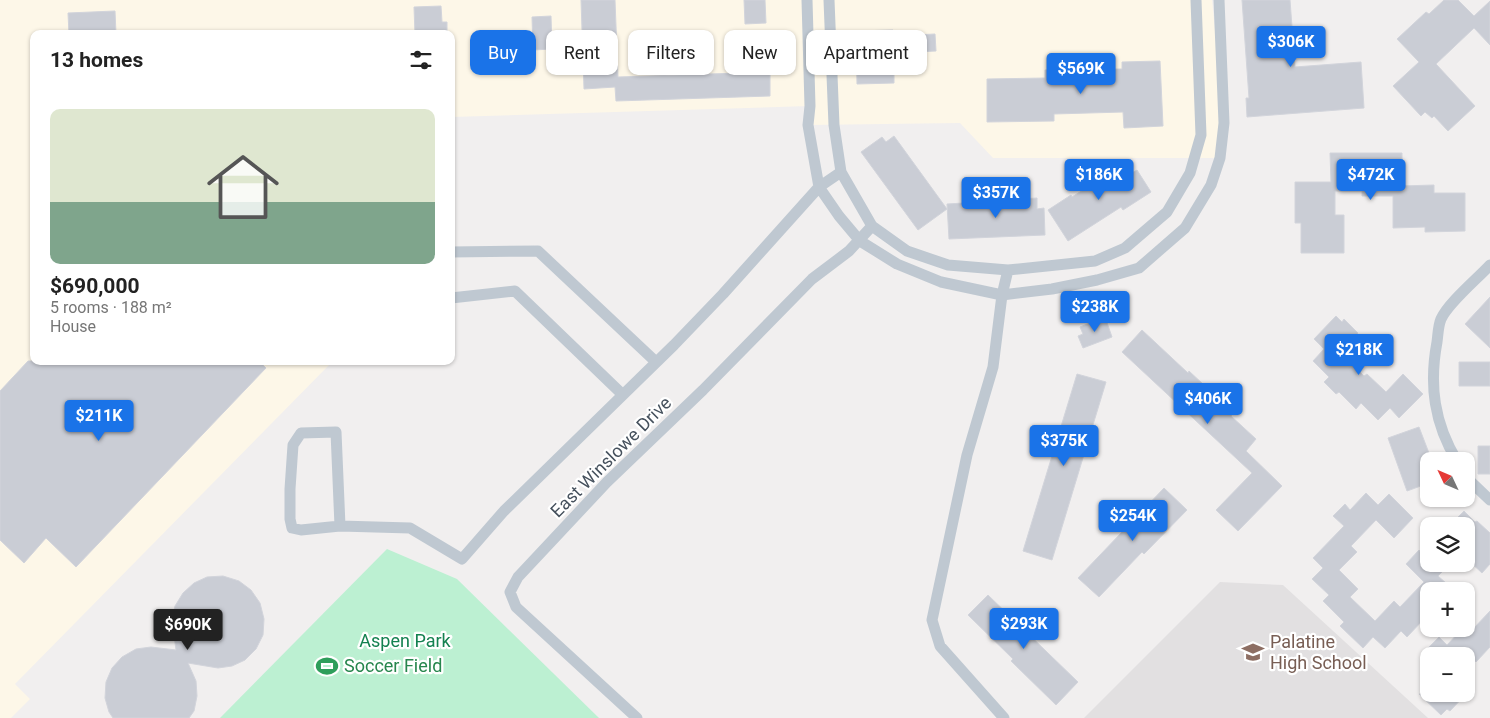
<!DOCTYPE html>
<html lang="en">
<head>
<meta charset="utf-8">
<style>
	:root { --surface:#fff; --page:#f2f2f2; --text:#222; --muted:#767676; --accent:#1a73e8 }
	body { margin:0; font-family:Roboto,sans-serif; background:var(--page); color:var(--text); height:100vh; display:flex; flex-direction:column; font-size:19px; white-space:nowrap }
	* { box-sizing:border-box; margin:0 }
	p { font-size:16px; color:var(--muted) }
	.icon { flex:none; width:28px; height:28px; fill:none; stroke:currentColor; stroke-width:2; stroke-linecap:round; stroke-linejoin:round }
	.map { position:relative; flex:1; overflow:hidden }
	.drawer { position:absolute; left:30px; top:30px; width:425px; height:335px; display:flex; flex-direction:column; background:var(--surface); border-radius:10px; box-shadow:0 1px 4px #0004 }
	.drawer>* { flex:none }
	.guide { position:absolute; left:470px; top:30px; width:475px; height:45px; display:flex; gap:10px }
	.needle { width:32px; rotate:314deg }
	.tools { position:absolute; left:1420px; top:452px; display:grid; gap:10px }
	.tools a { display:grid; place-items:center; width:55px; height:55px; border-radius:10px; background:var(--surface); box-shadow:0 1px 4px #0004; font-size:25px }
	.price { position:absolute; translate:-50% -42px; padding:0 11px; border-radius:5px; background:var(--accent); color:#fff; font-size:16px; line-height:32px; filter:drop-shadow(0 1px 2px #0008) }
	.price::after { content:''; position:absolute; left:50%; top:30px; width:15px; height:11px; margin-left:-8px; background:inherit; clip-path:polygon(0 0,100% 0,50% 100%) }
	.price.active { background:#222; color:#fff }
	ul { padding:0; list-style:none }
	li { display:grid; align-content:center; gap:10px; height:265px; padding:0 20px }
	li span { display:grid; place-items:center; height:155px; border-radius:10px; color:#555 }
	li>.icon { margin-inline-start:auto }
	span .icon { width:90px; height:90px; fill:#fffc; stroke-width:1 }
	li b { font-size:21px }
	h2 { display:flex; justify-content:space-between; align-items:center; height:60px; padding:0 20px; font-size:21px }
	.tag { padding:0 18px; border-radius:10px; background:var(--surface); box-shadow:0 1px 4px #0004; font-size:18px; line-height:45px }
	.tag.active { background:var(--accent); color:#fff }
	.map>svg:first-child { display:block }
	.commercial { fill:#fdf7e8 }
	.education { fill:#e2e0e1 }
	.green { fill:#bcf0d2 }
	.building { fill:#cacdd5; stroke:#d2d4db }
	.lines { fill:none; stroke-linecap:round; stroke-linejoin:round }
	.street { stroke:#bfc8d1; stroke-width:11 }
	.labels { text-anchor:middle; stroke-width:4.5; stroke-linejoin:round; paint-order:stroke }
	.street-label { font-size:18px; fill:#46515d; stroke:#fff }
	.park-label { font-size:18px; fill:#148150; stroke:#fff }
	.education-label { font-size:18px; fill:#785e54; stroke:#fff; text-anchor:start }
	.leisure-label { font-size:18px; fill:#27864d; stroke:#fff; text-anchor:start }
</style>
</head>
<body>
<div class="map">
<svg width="1490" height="718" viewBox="0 0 1490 718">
	<rect width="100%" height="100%" fill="#f1efef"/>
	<path class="commercial" d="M0 0H1212L1224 123 1220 158H993L960 123 808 125 809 106 451 117V34H34V361H333L15 684 30 699 11 718H0Z"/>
	<path class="education" d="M1220 582 1283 585 1428 718H1084Z"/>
	<path class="green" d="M387 549 457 579 599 718H220Z"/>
	<path class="building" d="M581 0H615L618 77 770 72V96L616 101 615 87 584 89Z
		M744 0H765L766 23 745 24Z
		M1242 0H1290L1295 67 1361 62 1364 108 1247 117 1246 98H1249Z
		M1444 0H1458L1474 16 1490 1V45L1474 28 1436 64 1475 106 1448 131 1434 116 1432 118 1425 112 1421 116 1393 86 1419 62 1397 39 1426 12 1429 14Z
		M441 6 442 22H447V34H415L414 7Z
		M115 11 116 34H69L68 13Z
		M551 16 552 49 533 50 532 17Z
		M893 30 894 36 935 34 936 51 894 53V83L857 84 856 31Z
		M1160 61 1163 126 1124 128 1123 112 1054 114V121L987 122V79L1045 78V70L1122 69V62Z
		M894 136 947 209 918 230 861 152 882 137 886 142Z
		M1330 153H1402V186L1434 185V193H1465V231L1425 232V227L1393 228V196H1362V191H1335V215H1344V253H1301V223H1295V182H1331Z
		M1128 166 1132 173 1137 170 1151 192 1123 210 1121 207 1068 241 1048 210 1071 195 1072 197 1119 167 1121 171Z
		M1037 198V209L1044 208 1045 235 949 239 947 204 964 203V202Z
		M1490 297V348L1465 324Z
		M1336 316 1342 322 1344 319 1358 333 1340 352 1364 376 1367 374 1386 392 1403 374 1423 394 1399 418 1390 408 1378 420 1361 403 1356 409 1339 392 1336 394 1324 382 1329 377 1313 361 1324 349 1314 339Z
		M1105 317 1112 337 1083 348 1078 336 1083 334 1080 327Z
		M1142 330 1188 373 1189 371 1234 413 1231 416 1256 439 1246 451 1282 486 1238 531 1216 510 1252 473 1122 352Z
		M28 361H259L266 368 76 567 46 538 24 563 0 540V391Z
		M1459 362H1490V386H1459Z
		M1077 374 1106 382 1052 560 1023 551Z
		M1419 427 1432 461H1429V483L1407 491 1388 438Z
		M1478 446H1490V474H1478Z
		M1164 488 1187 510 1144 554 1142 552 1099 597 1078 578Z
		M1366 493 1378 505 1389 494 1413 518 1394 538 1376 520 1351 546 1357 552 1339 570 1358 589 1350 597 1375 621 1394 601 1400 607 1424 582 1406 564 1419 550 1421 553 1429 545V564H1450L1438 576 1455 591H1429V625L1423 620 1407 637 1401 631 1385 648 1373 637 1363 648 1340 626 1344 622 1323 601 1329 595 1312 579 1323 568 1313 558 1344 526 1333 516 1345 504 1350 510Z
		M1464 511 1475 522 1477 521 1490 533V564L1482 573 1469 561 1475 555 1466 547V526H1449Z
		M223 576 239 581 251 590 260 603 264 619 263 635 256 649 245 660 232 666 218 668 188 663 196 681 197 696 194 711 189 718H113L109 712 105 698 106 682 112 668 122 657 136 649 151 647 176 650 172 620 175 606 183 593 194 583 207 577Z
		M988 595 1078 682 1056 705 1011 661 1013 659 968 615Z
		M1490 611V647L1476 662 1470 656H1434L1427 649 1439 637 1447 645 1462 629H1473Z
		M1419 694H1466L1450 711 1447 709 1441 715Z"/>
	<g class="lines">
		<path class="street" d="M807 0 810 106 808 125 819 187 839 216 860 241 897 264 941 282 1002 295 1052 289 1097 280 1139 268 1185 228 1211 185 1220 158 1224 123 1219 0
			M829 0 834 125 841 172 872 226 907 251 948 265 1008 270 1095 261 1125 248 1167 212 1190 173 1201 135 1196 0
			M451 252 538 251 656 362
			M451 298 515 291 623 395
			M1457 461C1434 423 1429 385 1437 342 1438 335 1438 326 1441 319 1448 303 1477 279 1490 265
			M1466 475 1470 481 1490 500
			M340 526 301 530 292 528 290 519V489L293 445 301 433 336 432 340 526 410 528 462 559 504 511 674 345 723 294 819 187 841 172
			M637 718 516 607 510 592 518 577 607 482 703 390 812 279 849 251 872 226
			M1004 718 940 646 932 620 967 455 993 367 1002 295 1008 270"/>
	</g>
	<defs>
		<g id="school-bare" transform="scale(1.725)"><path d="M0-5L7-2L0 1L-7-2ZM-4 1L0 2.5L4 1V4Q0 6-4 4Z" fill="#8d6e63" stroke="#fff" stroke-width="2.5" paint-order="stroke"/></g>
		<g id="stadium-bare" transform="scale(1.725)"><path d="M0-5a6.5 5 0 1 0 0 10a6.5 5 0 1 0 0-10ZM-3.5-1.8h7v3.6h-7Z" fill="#2e9e5b" stroke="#fff" stroke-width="2.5" paint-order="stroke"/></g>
	</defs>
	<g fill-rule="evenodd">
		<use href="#school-bare" x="1253" y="652"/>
		<use href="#stadium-bare" x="327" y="666"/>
	</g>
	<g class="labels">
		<g class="street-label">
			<text transform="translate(611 457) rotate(-45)" y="6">East Winslowe Drive</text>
		</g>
		<g class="park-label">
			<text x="405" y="647">Aspen Park</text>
		</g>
		<g class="education-label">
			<text x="1270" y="648">Palatine<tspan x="1270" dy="21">High School</tspan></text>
		</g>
		<g class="leisure-label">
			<text x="344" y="672">Soccer Field</text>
		</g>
	</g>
</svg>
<div class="tools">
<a><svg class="needle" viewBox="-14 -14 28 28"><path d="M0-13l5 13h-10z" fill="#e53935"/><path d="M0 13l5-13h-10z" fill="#767676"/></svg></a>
<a><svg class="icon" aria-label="layers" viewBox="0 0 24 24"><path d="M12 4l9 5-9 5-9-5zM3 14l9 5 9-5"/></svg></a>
<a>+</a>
<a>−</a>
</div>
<b class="price" style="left:1291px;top:68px">$306K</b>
<b class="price" style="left:1081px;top:95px">$569K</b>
<b class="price" style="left:1099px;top:201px">$186K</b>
<b class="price" style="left:1371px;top:201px">$472K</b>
<b class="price" style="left:996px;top:219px">$357K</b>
<b class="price" style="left:1095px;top:333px">$238K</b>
<b class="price" style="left:1359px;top:376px">$218K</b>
<b class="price" style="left:1208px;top:425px">$406K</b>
<b class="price" style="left:99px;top:442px">$211K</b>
<b class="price" style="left:1064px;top:467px">$375K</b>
<b class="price" style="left:1133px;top:542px">$254K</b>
<b class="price" style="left:1024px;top:650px">$293K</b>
<b class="price active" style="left:188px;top:651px">$690K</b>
<div class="guide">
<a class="tag active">Buy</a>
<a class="tag">Rent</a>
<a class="tag">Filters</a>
<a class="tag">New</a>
<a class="tag">Apartment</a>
</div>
<section class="drawer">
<h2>13 homes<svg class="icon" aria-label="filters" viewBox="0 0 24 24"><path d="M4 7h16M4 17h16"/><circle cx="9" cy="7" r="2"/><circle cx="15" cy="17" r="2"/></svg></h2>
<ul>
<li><span style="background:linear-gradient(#dfe7d0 60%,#7fa58c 0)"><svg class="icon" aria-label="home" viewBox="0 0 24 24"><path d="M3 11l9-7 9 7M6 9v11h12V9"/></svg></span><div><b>$690,000</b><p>5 rooms · 188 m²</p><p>House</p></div></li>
</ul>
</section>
</div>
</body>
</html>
